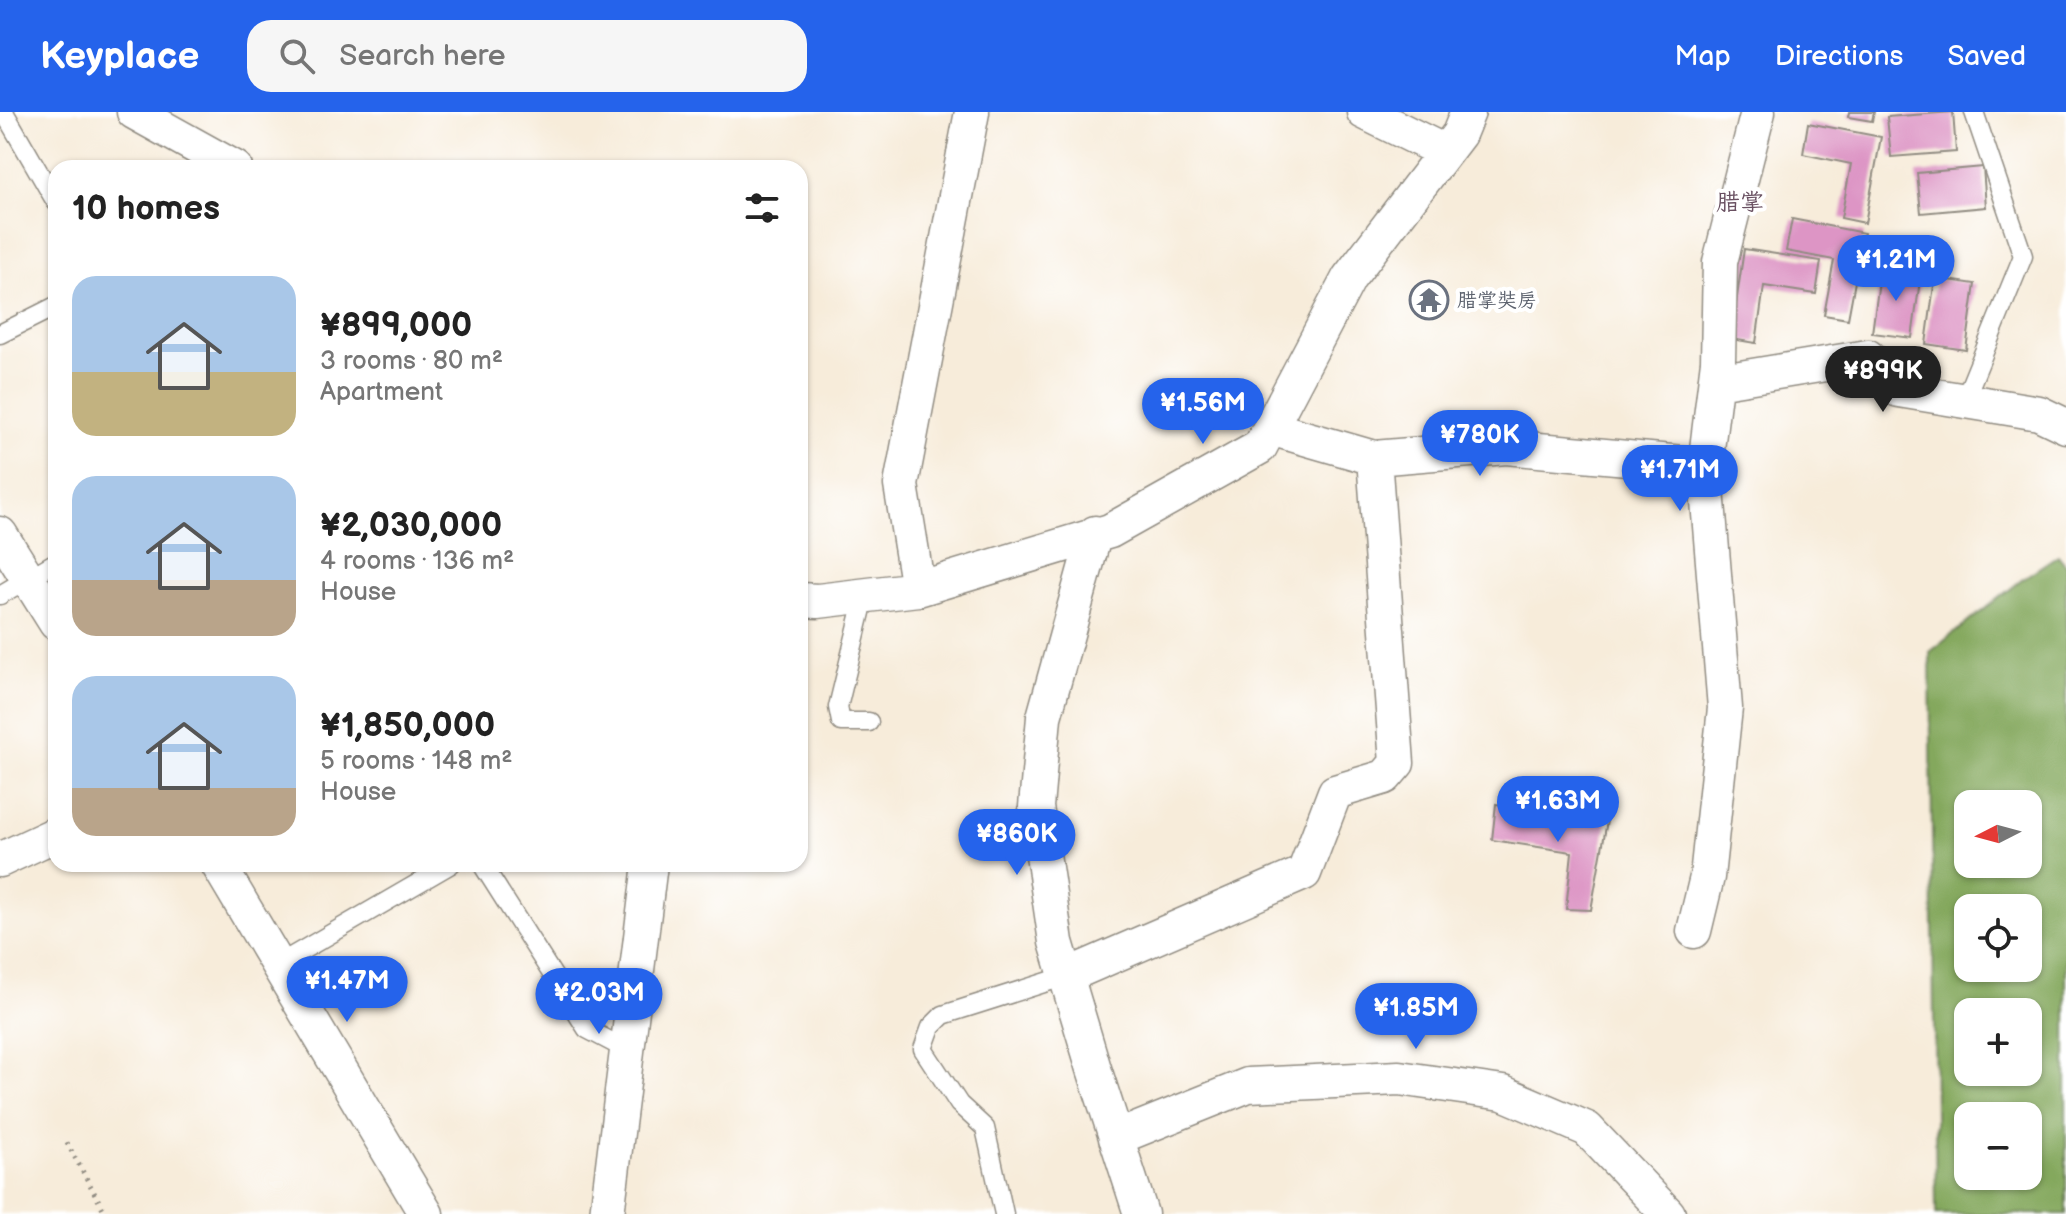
<!DOCTYPE html>
<html lang="en">
<head>
<meta charset="utf-8">
<style>
	:root { --surface:#fff; --page:#f6f6f6; --text:#222; --muted:#767676; --accent:#2563eb }
	body { margin:0; font-family:"Balsamiq Sans","LXGW WenKai TC",sans-serif; background:var(--page); color:var(--text); height:100vh; display:flex; flex-direction:column; font-size:30px; white-space:nowrap }
	* { box-sizing:border-box; margin:0 }
	p { font-size:26px; color:var(--muted) }
	.icon { flex:none; width:44px; height:44px; fill:none; stroke:currentColor; stroke-width:2; stroke-linecap:round; stroke-linejoin:round }
	.map { position:relative; flex:1; overflow:hidden }
	.panel { position:absolute; left:48px; top:48px; width:760px; height:712px; display:flex; flex-direction:column; background:var(--surface); border-radius:24px; box-shadow:0 2px 6px #0004 }
	.panel>* { flex:none }
	.needle { width:52px; rotate:264deg }
	.buttons { position:absolute; left:1954px; top:678px; display:grid; gap:16px }
	.buttons a { display:grid; place-items:center; width:88px; height:88px; border-radius:16px; background:var(--surface); box-shadow:0 2px 6px #0004; font-size:40px }
	.price { position:absolute; translate:-50% -68px; padding:0 18px; border-radius:28px; background:var(--accent); color:#fff; font-size:26px; line-height:52px; filter:drop-shadow(0 2px 4px #0008) }
	.price::after { content:''; position:absolute; left:50%; top:48px; width:24px; height:18px; margin-left:-12px; background:inherit; clip-path:polygon(0 0,100% 0,50% 100%) }
	.price.current { background:#222; color:#fff }
	ul { padding:0; list-style:none }
	li { display:flex; align-items:center; gap:24px; height:200px; padding:0 24px }
	li span { display:grid; place-items:center; flex:none; width:224px; height:160px; border-radius:24px; color:#555 }
	li>.icon { margin-inline-start:auto }
	span .icon { width:96px; height:96px; fill:#fffc; stroke-width:1 }
	li b { font-size:34px }
	h2 { display:flex; justify-content:space-between; align-items:center; height:96px; padding:0 24px; font-size:34px }
	header { display:flex; align-items:center; gap:48px; box-sizing:border-box; height:112px; padding:0 40px; background:var(--accent); color:#fff }
	header strong { font-size:38px }
	nav { display:flex; gap:44px; margin-inline-start:auto; font-size:28px }
	.search { width:560px; height:72px; background:var(--page); display:flex; align-items:center; gap:20px; box-sizing:border-box; padding:0 28px; border-radius:24px; color:var(--muted); font-size:30px }
	.map>svg:first-child { display:block }
	.forest { fill:#84a85d; stroke:#586a44; stroke-width:2; fill-rule:evenodd }
	.building { fill:#dd95c5 }
	.lines { fill:none; stroke-linecap:round; stroke-linejoin:round }
	.service-casing { stroke:#918c82; stroke-width:21 }
	.minor-casing { stroke:#918c82; stroke-width:37 }
	.path { stroke:#918c82; stroke-width:5; stroke-dasharray:2 6; stroke-linecap:butt }
	.service { stroke:#fff; stroke-width:18 }
	.minor { stroke:#fff; stroke-width:34 }
	.labels { text-anchor:middle; stroke-width:8; stroke-linejoin:round; paint-order:stroke }
	.worship-label { font-size:20px; fill:#5b616d; stroke:#fff; text-anchor:start }
	.quarter-label { font-size:24px; fill:#695061; stroke:#fff }
</style>
</head>
<body>
<header>
<strong>Keyplace</strong>
<div class="search"><svg class="icon" aria-label="search" viewBox="0 0 24 24"><circle cx="10" cy="10" r="6"/><path d="M15 15l6 6"/></svg>Search here</div>
<nav><a>Map</a><a>Directions</a><a>Saved</a></nav>
</header>
<div class="map">
<svg width="2066" height="1102" viewBox="0 0 2066 1102">
	<rect width="100%" height="100%" fill="#fff"/>
	<filter id="ink" filterUnits="userSpaceOnUse"><feTurbulence type="fractalNoise" baseFrequency=".0125" numOctaves="2"/><feDisplacementMap in="SourceGraphic" scale="16" xChannelSelector="R" yChannelSelector="G"/><feConvolveMatrix kernelMatrix="1 2 1 2 8 2 1 2 1" color-interpolation-filters="sRGB"/></filter>
	<filter id="wash" filterUnits="userSpaceOnUse"><feTurbulence type="fractalNoise" baseFrequency=".006" numOctaves="4" result="noise"/><feDisplacementMap in="SourceGraphic" scale="32" xChannelSelector="R" yChannelSelector="G"/><feGaussianBlur stdDeviation="1.8" result="paint"/><feColorMatrix in="noise" values="0 0 0 0 0 0 0 0 0 0 0 0 0 0 0 0 0 1.4 0 .05"/><feComposite in="paint" operator="in"/></filter>
	<g filter="url(#wash)">
		<rect width="100%" height="100%" fill="#f7ecda"/>
		<path class="forest" d="M2058 443 2066 453V1102H1936L1930 540 2028 463ZM1968 692H2028V752H1968ZM1968 796H2028V856H1968ZM1968 900H2028V960H1968ZM1968 1004H2028V1064H1968Z"/>
		<g id="blocks">
			<path class="building" d="M1849 0H1874L1872 9 1848 5Z
				M1953 0 1956 40 1891 45 1887 5Z
				M1808 11 1881 25 1865 111 1841 106 1851 52 1803 42Z
				M1983 55 1986 95 1921 101 1917 61Z
				M1792 107 1864 121 1848 207 1824 203 1834 148 1786 139Z
				M1744 137 1821 149 1816 182 1764 174 1756 231 1731 227Z
				M1881 155 1921 161 1912 226 1872 221Z
				M1935 166 1975 172 1966 238 1926 232Z
				M1496 692 1607 709 1591 798 1566 797 1572 740 1492 728Z"/>
		</g>
	</g>
	<g filter="url(#ink)">
		<use href="#blocks" fill-opacity="0" stroke="#918c82" stroke-width="2"/>
		<g class="lines">
			<g class="service-casing">
				<path id="service" d="M4 0 56 90
					M0 222 56 194
					M1964 289 2023 144 1974 0
					M0 483 56 450
					M865 484 838 595 841 610H869
					M482 752 587 917 627 938
					M277 853 451 752
					M1004 1102 985 1016 959 992 923 937 931 915 943 903 1066 864"/>
			</g>
			<g class="minor-casing">
				<path id="minor" d="M134 0 235 56
					M1364 0 1445 40
					M1716 270 1868 245 1899 278 2039 301 2066 314
					M1270 316 1374 346 1506 335 1705 353
					M1095 421 1044 605 1036 695 1056 830 1094 957 1141 1102
					M0 422 56 511
					M918 477 901 373 972 0
					M800 488 818 489 918 477 1110 419 1260 335 1349 166 1459 22 1468 0
					M0 748 56 722
					M218 752 426 1102
					M1694 819 1707 765 1725 596 1705 353 1718 249 1720 150 1758 0
					M1066 864 1304 761 1335 680 1385 665 1397 651 1374 346
					M1116 1026 1248 973 1399 966 1503 981 1587 1017 1668 1102
					M607 1102 650 752"/>
			</g>
			<path class="path" d="M67 1031 106 1102"/>
			<use href="#service" class="service"/>
			<use href="#minor" class="minor"/>
		</g>
	</g>
	<defs>
		<g id="temple-ring" transform="scale(2)"><circle r="9.5" fill="#fff" stroke="#6b7280" stroke-width="1.5"/><path d="M0-6L5-2H3V0L6.5 2.5H4V6H1.5V3h-3V6H-4V2.5H-6.5L-3 0V-2H-5Z" fill="#6b7280"/></g>
	</defs>
	<g fill-rule="evenodd">
		<use href="#temple-ring" x="1429" y="188"/>
	</g>
	<g class="labels">
		<g class="worship-label">
			<text x="1457" y="195">腊掌奘房</text>
		</g>
		<g class="quarter-label">
			<text x="1740" y="98">腊掌</text>
		</g>
	</g>
</svg>
<div class="buttons">
<a><svg class="needle" viewBox="-14 -14 28 28"><path d="M0-13l5 13h-10z" fill="#e53935"/><path d="M0 13l5-13h-10z" fill="#767676"/></svg></a>
<a><svg class="icon" aria-label="locate" viewBox="0 0 24 24"><circle cx="12" cy="12" r="6"/><path d="M12 2v4M12 18v4M2 12h4M18 12h4"/></svg></a>
<a>+</a>
<a>−</a>
</div>
<b class="price" style="left:1896px;top:191px">¥1.21M</b>
<b class="price current" style="left:1883px;top:302px">¥899K</b>
<b class="price" style="left:1203px;top:334px">¥1.56M</b>
<b class="price" style="left:1480px;top:366px">¥780K</b>
<b class="price" style="left:1680px;top:401px">¥1.71M</b>
<b class="price" style="left:1558px;top:732px">¥1.63M</b>
<b class="price" style="left:1017px;top:765px">¥860K</b>
<b class="price" style="left:347px;top:912px">¥1.47M</b>
<b class="price" style="left:599px;top:924px">¥2.03M</b>
<b class="price" style="left:1416px;top:939px">¥1.85M</b>
<section class="panel">
<h2>10 homes<svg class="icon" aria-label="filters" viewBox="0 0 24 24"><path d="M4 7h16M4 17h16"/><circle cx="9" cy="7" r="2"/><circle cx="15" cy="17" r="2"/></svg></h2>
<ul>
<li><span style="background:linear-gradient(#a9c7e8 60%,#c2b280 0)"><svg class="icon" aria-label="home" viewBox="0 0 24 24"><path d="M3 11l9-7 9 7M6 9v11h12V9"/></svg></span><div><b>¥899,000</b><p>3 rooms · 80 m²</p><p>Apartment</p></div></li>
<li><span style="background:linear-gradient(#a9c7e8 65%,#b9a48a 0)"><svg class="icon" aria-label="home" viewBox="0 0 24 24"><path d="M3 11l9-7 9 7M6 9v11h12V9"/></svg></span><div><b>¥2,030,000</b><p>4 rooms · 136 m²</p><p>House</p></div></li>
<li><span style="background:linear-gradient(#a9c7e8 70%,#b9a48a 0)"><svg class="icon" aria-label="home" viewBox="0 0 24 24"><path d="M3 11l9-7 9 7M6 9v11h12V9"/></svg></span><div><b>¥1,850,000</b><p>5 rooms · 148 m²</p><p>House</p></div></li>
</ul>
</section>
</div>
</body>
</html>
